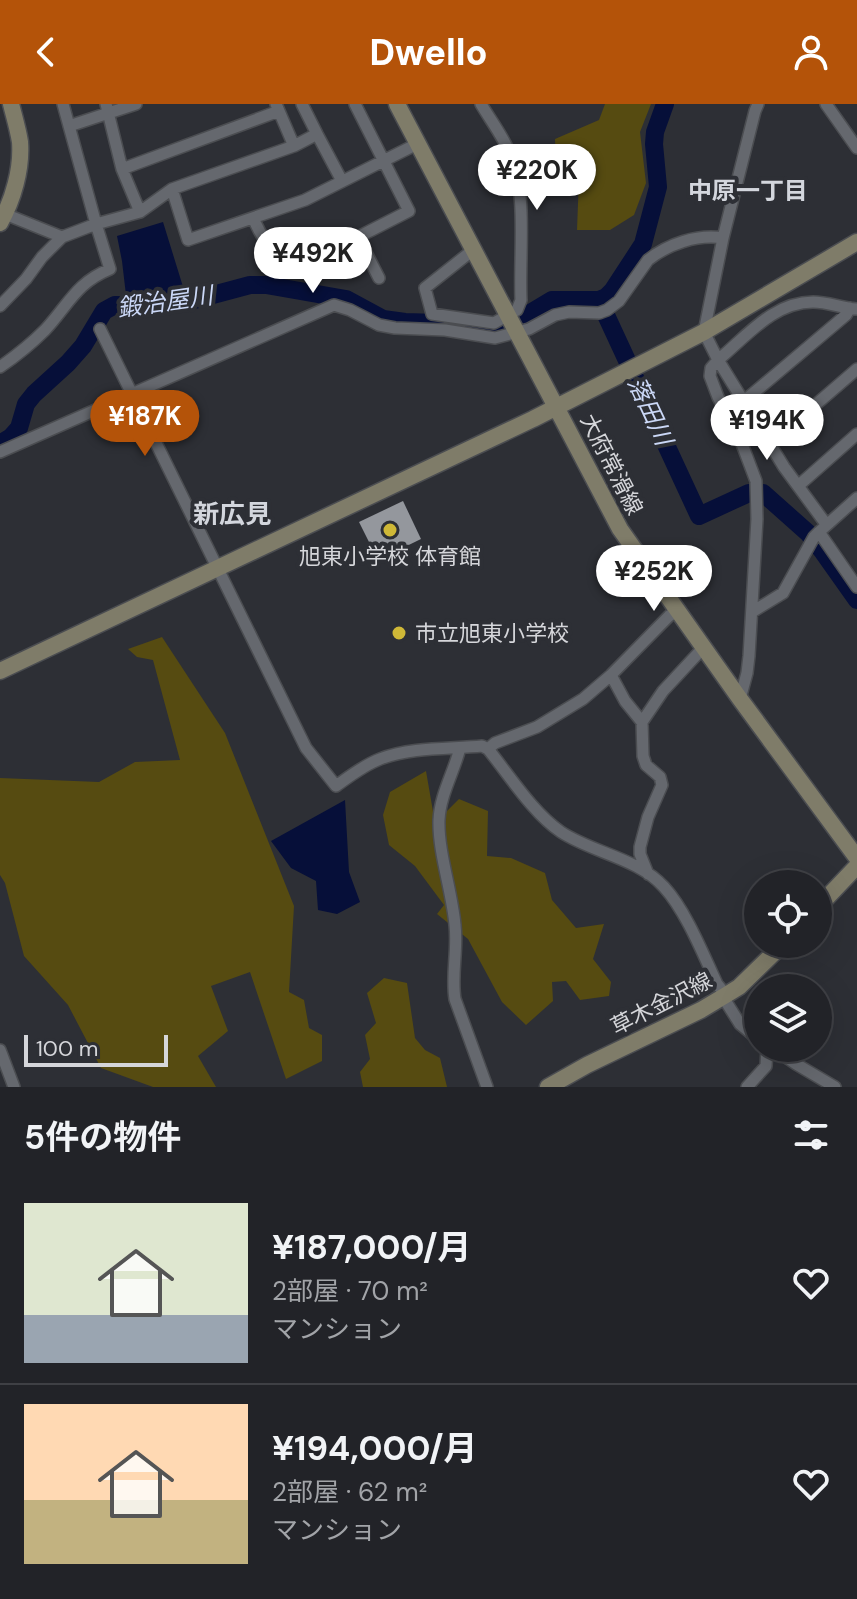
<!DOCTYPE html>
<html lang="ja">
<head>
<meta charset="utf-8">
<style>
	:root { --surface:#222328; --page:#2e2f34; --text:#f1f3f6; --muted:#a2a4a8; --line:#3f4045; --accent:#b45309 }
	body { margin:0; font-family:"DM Sans","Noto Sans JP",sans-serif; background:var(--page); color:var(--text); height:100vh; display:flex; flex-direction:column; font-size:30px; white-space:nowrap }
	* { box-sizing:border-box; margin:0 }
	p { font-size:26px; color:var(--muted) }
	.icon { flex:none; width:44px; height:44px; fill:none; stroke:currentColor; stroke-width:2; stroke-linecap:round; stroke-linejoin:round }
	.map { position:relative; height:983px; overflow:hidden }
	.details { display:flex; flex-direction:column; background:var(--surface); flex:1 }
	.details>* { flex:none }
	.controls { position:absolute; left:744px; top:766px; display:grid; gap:16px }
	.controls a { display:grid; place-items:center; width:88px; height:88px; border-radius:50%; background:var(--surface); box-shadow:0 8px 32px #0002,0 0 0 2px var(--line); font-size:40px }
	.scale { position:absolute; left:24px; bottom:20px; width:144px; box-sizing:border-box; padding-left:8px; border:4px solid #d5d6da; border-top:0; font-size:22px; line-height:28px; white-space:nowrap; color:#d5d6da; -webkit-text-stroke:6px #2d2f35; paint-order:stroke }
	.price { position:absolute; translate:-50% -68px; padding:0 18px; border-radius:28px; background:#fff; color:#222; font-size:26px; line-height:52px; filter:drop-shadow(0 2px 4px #0008) }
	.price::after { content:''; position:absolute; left:50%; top:48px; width:24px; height:18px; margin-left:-12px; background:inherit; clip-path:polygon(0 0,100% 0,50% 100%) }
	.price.current { background:var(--accent); color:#fff }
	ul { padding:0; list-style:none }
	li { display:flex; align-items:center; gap:24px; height:200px; padding:0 24px }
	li+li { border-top:2px solid var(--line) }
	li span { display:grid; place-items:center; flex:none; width:224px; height:160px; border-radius:0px; color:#555 }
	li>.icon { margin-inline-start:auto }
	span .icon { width:96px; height:96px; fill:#fffc; stroke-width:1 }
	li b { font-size:34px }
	h2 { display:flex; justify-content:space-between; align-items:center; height:96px; padding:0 24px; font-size:34px }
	header { display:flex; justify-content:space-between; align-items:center; height:104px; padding:0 24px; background:var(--accent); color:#fff; font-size:36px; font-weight:800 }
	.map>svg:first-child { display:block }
	.green { fill:#564b11 }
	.water { fill:#060f39 }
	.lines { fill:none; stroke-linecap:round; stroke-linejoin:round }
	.river { stroke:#060f39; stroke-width:18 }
	.building { fill:#94979d }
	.street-casing { stroke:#4b4d51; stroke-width:14 }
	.secondary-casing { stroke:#4b4d51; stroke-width:19 }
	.street { stroke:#65686e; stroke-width:11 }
	.secondary { stroke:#7f7c69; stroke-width:16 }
	.poi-dot { fill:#cfb837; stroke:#2d2f35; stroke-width:3 }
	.labels { text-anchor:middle; stroke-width:8; stroke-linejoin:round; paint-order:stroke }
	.street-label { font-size:22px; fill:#d5d6da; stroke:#2d2f35 }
	.poi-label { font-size:22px; fill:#d5d6da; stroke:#2d2f35 }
	.neighbourhood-label { font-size:24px; font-weight:bold; fill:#d3d6dd; stroke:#2d2f35 }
	.water-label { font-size:24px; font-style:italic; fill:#cbd8f7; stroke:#2d2f35 }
	.quarter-label { font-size:26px; font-weight:bold; fill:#d3d6dd; stroke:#2d2f35 }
</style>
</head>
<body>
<header><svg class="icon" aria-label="back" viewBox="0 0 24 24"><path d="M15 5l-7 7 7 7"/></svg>Dwello<svg class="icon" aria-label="person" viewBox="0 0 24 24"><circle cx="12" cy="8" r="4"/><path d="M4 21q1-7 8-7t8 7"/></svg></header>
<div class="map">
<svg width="857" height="983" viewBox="0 0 857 983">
	<rect width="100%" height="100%" fill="#2d2f35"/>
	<path class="green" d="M605 0H651L640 28 646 79 634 111 610 126H577L579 73 556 67 555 35 599 16Z
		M162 533 225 629 294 802 289 888 304 896 309 924 322 931V957L286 975 250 868 211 882 228 927 198 952 216 983H153L101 964 68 901 24 852 5 779 0 771V674L99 678 135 658 180 656 153 556 137 553 128 545Z
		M426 667 435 719 459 695 488 707 487 752 511 754 545 769 552 796 576 824 604 820 593 855 611 878 609 892 580 896 566 877 552 878 553 897 526 921 502 898 468 835 437 810 444 801 415 762 389 741 383 711 390 688Z
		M384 874 407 879 415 934 425 946 440 954 447 983H363L360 968 370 955 365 931 376 919 367 889Z"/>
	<path class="water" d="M163 118 184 186 170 190 126 191 122 157 117 132Z
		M345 696 349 768 360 798 337 810 318 806 316 777 291 764 271 737Z"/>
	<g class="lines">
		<path class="river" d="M599 196 699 412 749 389
			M0 340 11 333 19 324 26 300 34 290 68 259 83 242 104 207 115 201 158 202 194 196 250 181H266L346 195 383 215 405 218 438 219 490 227 517 217 552 196H599L606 193 613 186 643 140 658 83 654 40 655 28 665 0
			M763 389 808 429 823 448 857 496"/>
	</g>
	<path class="building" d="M403 397 421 435 378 456 359 418Z"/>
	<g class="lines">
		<g class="street-casing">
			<path id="street" d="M106 0 122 65 140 108
				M355 0 409 107 358 133
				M826 0 857 44
				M69 22 136 0
				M317 30 342 77
				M294 42 317 30 302 0
				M122 65 279 7
				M172 85 188 136 305 96 417 40
				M5 110 62 133
				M253 114C258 124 262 135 270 142 295 163 333 143 358 133L379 174
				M473 146 425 184 432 210 494 219 517 206 521 196C519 154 527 91 512 54 505 35 491 17 481 0
				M0 202 26 175 42 153 62 133 96 120 140 108 172 85 294 42 276 0
				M100 225 306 644 336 682C350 672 364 661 380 655 411 643 449 645 482 642L488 645C509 671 533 709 561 728 593 749 638 754 664 783 686 807 703 850 717 880L726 891
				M0 263C16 252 31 240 45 226 69 200 76 179 110 165L96 120 63 0
				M744 297 846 211 850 204
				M770 340 857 265
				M0 348 334 201 350 206 379 221 395 224 445 226 495 234 529 225 555 211 569 208 599 209 607 206 619 197 648 156C668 140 697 130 723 134
				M798 382 857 330
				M857 394 819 428 857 483
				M826 420 784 363 718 256C746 233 773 198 813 198 828 198 842 204 857 205
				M752 508 783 489 814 433 819 428
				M611 571 625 597 642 618 643 652 646 661 660 673 662 681 648 713 640 743V750L648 770
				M740 595 747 569 749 552 757 415 756 377 742 340 718 293 710 272 711 264 718 256 704 228 723 134 755 7 758 0
				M642 618 663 587 703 544
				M460 644C454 668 440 691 439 716 438 748 452 787 455 821 458 846 451 871 455 895L487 983
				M488 645 495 639 537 623 583 595 611 571 669 512 677 507
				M723 893 740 920 758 935
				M773 944 796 960 835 983
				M0 946 14 983
				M747 983 766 962 767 944"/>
		</g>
		<g class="secondary-casing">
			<path id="secondary" d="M397 0 620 425 740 595 857 754
				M0 119C13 96 22 65 20 38 18 25 14 12 11 0
				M0 567 533 315 704 228 857 138
				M818 803 857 762
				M548 983 587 961 701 906 726 891 739 883 783 840"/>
		</g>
		<use href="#street" class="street"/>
		<use href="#secondary" class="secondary"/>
	</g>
	<g class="poi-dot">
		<circle cx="390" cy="426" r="8"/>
		<circle cx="399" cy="529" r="8"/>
	</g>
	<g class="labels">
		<g class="street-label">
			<text transform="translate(612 360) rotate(63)" y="8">大府常滑線</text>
			<text transform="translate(661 899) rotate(-27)" y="8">草木金沢線</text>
		</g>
		<g class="poi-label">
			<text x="390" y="460">旭東小学校 体育館</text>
			<text x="415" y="537" text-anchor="start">市立旭東小学校</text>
		</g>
		<g class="neighbourhood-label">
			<text x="748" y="95">中原一丁目</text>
		</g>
		<g class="water-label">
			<text transform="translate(165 198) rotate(-8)" y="8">鍛治屋川</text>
			<text transform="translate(650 307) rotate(65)" y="8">落田川</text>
		</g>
		<g class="quarter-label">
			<text x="232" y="419">新広見</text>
		</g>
	</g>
</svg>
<div class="controls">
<a><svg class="icon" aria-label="locate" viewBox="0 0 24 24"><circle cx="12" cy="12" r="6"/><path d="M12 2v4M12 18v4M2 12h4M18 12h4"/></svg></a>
<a><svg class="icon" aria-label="layers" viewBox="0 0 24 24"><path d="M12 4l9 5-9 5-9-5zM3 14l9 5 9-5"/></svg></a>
</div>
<div class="scale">100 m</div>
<b class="price" style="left:537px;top:108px">¥220K</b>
<b class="price" style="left:313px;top:191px">¥492K</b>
<b class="price current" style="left:145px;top:354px">¥187K</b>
<b class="price" style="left:767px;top:358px">¥194K</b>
<b class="price" style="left:654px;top:509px">¥252K</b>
</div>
<section class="details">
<h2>5件の物件<svg class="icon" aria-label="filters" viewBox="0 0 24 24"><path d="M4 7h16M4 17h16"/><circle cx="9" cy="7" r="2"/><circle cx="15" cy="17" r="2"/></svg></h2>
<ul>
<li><span style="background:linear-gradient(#dfe7d0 70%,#9aa5b1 0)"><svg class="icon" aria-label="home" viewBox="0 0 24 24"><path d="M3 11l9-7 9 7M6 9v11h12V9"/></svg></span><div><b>¥187,000/月</b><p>2部屋 · 70 m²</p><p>マンション</p></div><svg class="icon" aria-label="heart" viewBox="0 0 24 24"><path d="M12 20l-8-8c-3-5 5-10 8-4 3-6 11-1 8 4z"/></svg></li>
<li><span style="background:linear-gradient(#ffd9b3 60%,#c2b280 0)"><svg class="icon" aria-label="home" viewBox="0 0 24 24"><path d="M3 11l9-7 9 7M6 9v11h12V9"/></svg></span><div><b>¥194,000/月</b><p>2部屋 · 62 m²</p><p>マンション</p></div><svg class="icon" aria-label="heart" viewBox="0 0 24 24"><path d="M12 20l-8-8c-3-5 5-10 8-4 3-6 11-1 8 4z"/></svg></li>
</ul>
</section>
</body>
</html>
